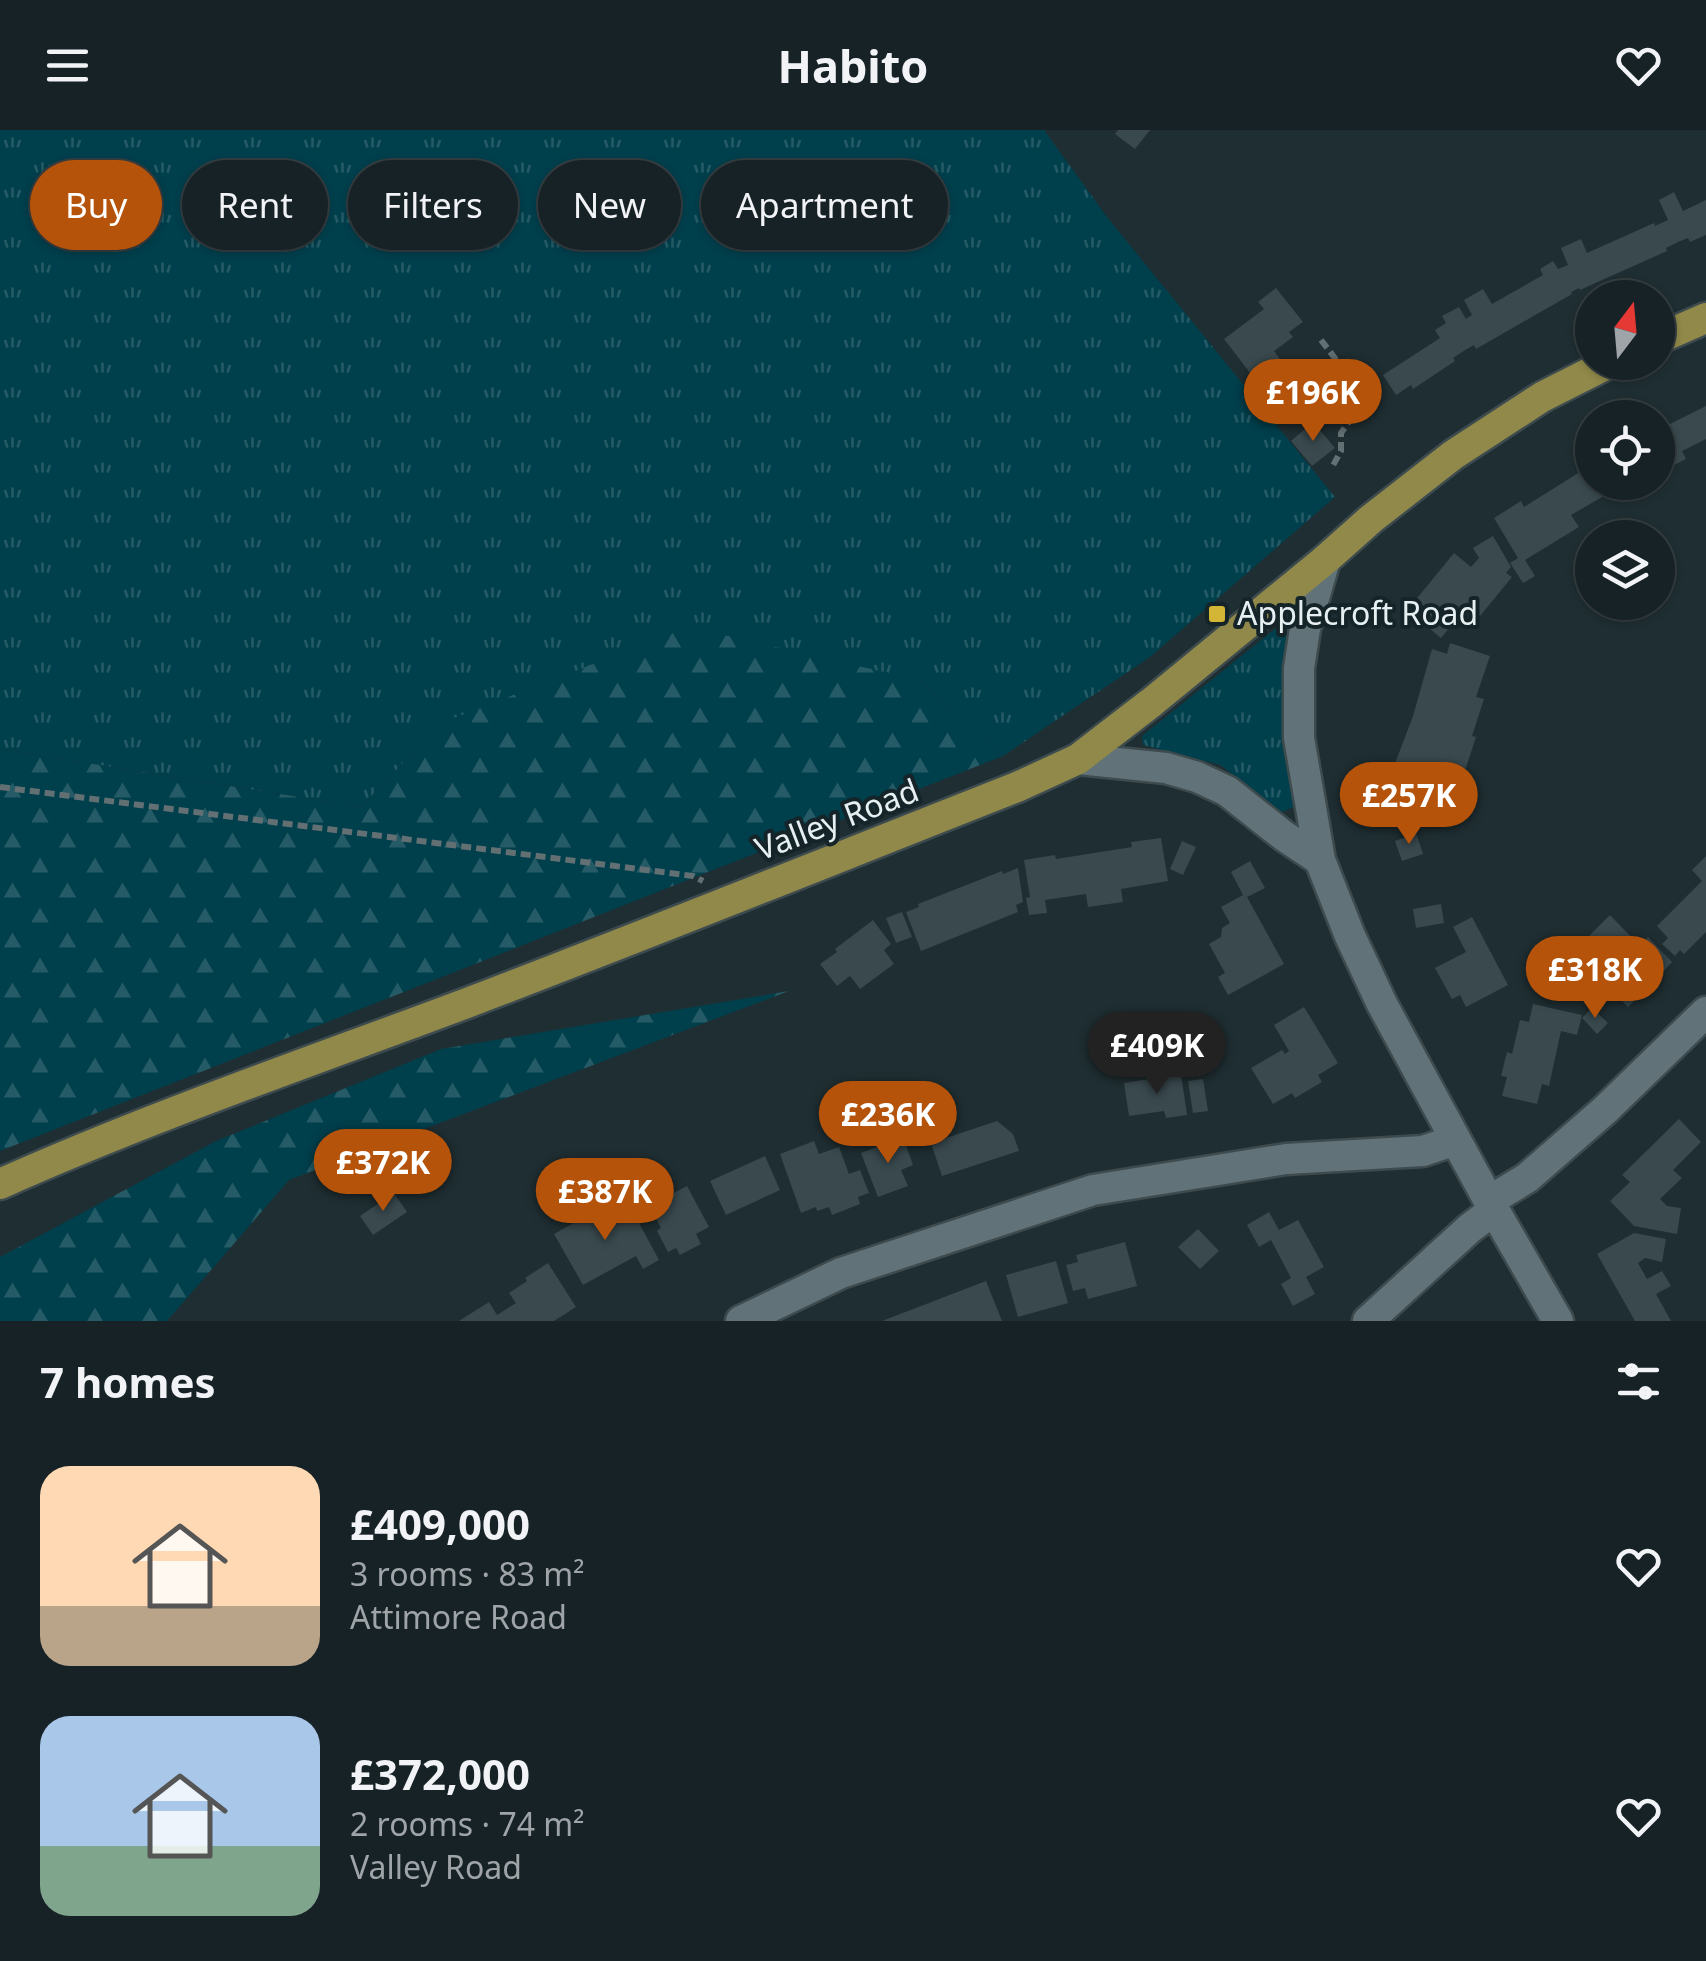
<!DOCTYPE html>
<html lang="en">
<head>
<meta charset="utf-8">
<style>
	:root { --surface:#172226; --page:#242f32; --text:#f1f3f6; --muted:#9ea4a7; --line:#363f43; --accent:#b45309 }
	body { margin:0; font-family:"Noto Sans",sans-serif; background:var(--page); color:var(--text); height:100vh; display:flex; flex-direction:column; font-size:38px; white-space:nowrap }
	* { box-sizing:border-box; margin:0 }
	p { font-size:32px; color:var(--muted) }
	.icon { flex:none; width:55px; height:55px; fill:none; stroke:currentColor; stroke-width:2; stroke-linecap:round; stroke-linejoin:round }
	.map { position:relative; height:1191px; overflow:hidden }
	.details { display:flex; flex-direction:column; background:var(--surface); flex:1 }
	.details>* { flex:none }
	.hud { position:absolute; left:30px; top:30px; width:1000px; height:90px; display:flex; gap:20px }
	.needle { width:65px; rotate:16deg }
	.fabs { position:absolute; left:1575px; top:150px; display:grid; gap:20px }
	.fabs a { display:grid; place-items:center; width:100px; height:100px; border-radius:50%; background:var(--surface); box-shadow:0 2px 8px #0004,0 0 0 2px var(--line); font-size:50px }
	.price { position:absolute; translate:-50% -85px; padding:0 22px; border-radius:35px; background:var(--accent); color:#fff; font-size:32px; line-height:65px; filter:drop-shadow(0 2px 5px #0008) }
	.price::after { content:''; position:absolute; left:50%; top:60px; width:30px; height:22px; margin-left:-15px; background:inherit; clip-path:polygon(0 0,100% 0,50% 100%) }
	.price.active { background:#222; color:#fff }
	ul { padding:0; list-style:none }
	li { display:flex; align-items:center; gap:30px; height:250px; padding:0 40px }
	li span { display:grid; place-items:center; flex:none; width:280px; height:200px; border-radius:30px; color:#555 }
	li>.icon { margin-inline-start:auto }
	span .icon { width:120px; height:120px; fill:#fffc; stroke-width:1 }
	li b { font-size:42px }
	h2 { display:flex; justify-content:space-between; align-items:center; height:120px; padding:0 40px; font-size:42px }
	.pill { padding:0 35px; border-radius:45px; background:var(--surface); box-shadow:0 2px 8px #0004,0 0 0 2px var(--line); font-size:35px; line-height:90px }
	.pill.active { background:var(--accent); color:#fff }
	header { display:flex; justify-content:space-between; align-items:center; height:130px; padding:0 40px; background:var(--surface); font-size:45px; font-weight:700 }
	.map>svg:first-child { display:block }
	.grass { fill:url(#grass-tufts) }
	.forest { fill:url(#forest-firs) }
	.building { fill:#39494e }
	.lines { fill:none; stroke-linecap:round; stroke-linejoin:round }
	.minor-casing { stroke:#3d4a4e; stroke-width:35 }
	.major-casing { stroke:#3d4a4e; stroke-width:35 }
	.path { stroke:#626f73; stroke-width:6; stroke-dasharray:10 5; stroke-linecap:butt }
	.minor { stroke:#617378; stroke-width:30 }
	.major { stroke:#908949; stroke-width:30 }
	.poi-dot { fill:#d3b635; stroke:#152428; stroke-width:4 }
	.labels { text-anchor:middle; stroke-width:8; stroke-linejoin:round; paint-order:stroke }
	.poi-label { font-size:32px; fill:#e6f0f3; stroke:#152428; text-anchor:start }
	.street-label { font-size:32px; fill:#e6f0f3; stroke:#152428 }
</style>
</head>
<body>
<header><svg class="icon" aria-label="menu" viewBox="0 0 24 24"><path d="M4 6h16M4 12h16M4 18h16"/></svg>Habito<svg class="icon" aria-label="heart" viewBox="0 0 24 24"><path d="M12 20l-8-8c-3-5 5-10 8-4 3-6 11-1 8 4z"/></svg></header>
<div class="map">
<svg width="1706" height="1191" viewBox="0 0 1706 1191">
	<defs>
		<pattern id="grass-tufts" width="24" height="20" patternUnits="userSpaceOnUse" patternTransform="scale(2.5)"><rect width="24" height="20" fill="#003f4c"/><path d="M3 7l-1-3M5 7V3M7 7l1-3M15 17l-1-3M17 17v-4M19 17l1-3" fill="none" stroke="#255b66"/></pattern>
		<pattern id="forest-firs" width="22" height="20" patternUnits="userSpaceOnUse" patternTransform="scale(2.5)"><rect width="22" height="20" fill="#003f4c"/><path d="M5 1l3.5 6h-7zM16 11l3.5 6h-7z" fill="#255b66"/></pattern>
	</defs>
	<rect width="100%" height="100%" fill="#1f2e32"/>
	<path class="grass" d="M0 0H1044L1107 87 1335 367 1150 527 1003 626 919 550 441 593 361 677 0 619Z
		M1286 490 1294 494 1283 546V610L1294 677 1282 682 1220 635 1143 615 1142 606Z"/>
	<path class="forest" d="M689 497 919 550 1003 626 0 1021V619L361 677 441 593Z
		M789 861 289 1050 167 1191H0V1127L216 1011 441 919Z"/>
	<path class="building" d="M1118 0H1150L1135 19 1115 4Z
		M1674 62 1683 81 1706 70V105L1690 112 1688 108 1678 112 1666 118 1667 121 1580 160 1579 158 1571 162 1572 164 1476 219 1474 215 1462 222 1453 228 1455 231 1413 259 1411 255 1396 265 1383 245 1440 208 1435 200 1446 193 1442 186 1459 177 1466 189 1472 185 1464 170 1483 159 1492 174 1543 145 1540 139 1553 131 1558 139 1568 135 1561 118 1581 109 1587 123 1654 93 1655 96 1668 90 1659 70Z
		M1276 158 1303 192 1289 202 1293 207 1274 221 1280 229 1254 248 1224 209 1264 179 1258 172Z
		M1706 276V309L1682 321 1686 329 1670 337 1672 341 1658 348V300Z
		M1313 292 1335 318 1312 336 1291 311Z
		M1592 328V352H1628L1571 385 1579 397 1525 430 1535 446 1523 453 1510 433 1518 428 1494 388 1521 371 1524 377 1591 335 1588 330Z
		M1493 406 1511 437 1506 443 1512 447 1480 486 1468 475 1441 508 1430 499 1438 491 1414 472 1454 423 1471 437 1479 428 1473 418Z
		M1450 513 1490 526 1476 567 1484 569 1472 606 1476 607 1464 644 1453 640 1437 690 1392 675 1399 656 1388 652 1413 586 1432 519 1447 524Z
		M1416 703 1423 724 1402 731 1395 711Z
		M1161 708 1168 751 1121 759 1123 772 1088 777 1086 764 1045 770 1047 783 1029 785 1026 768 1030 767 1024 730 1055 725 1056 729 1132 717 1131 712Z
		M1182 711 1196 717 1183 745 1170 739Z
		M1706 726V802L1684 824 1680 820 1675 826 1662 814 1668 808 1657 796 1702 751 1692 740Z
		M1250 731 1265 758 1247 767 1284 834 1228 865 1218 847 1225 843 1209 814 1221 807 1222 798 1230 793 1221 777 1243 765 1231 742Z
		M1018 738 1023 772 1016 775 1018 782 921 821 906 782 919 777 918 774 1002 741 1003 744Z
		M1441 774 1444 793 1416 798 1413 779Z
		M902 782 912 807 896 813 886 788Z
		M1610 785 1640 816 1635 821 1659 846 1628 877 1573 822Z
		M1472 787 1508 855 1466 877 1460 865 1452 869 1435 838 1466 822 1453 797Z
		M873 790 891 814 884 820 894 834 860 859 850 846 837 856 820 834 837 822 835 819Z
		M1648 807 1672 832 1664 841 1641 819 1645 815 1642 813Z
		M1533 874 1582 885 1577 905 1561 901 1549 956 1542 954 1537 974 1502 966 1507 947 1501 946 1507 922 1512 924 1520 890 1529 892Z
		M1304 877 1338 933 1318 945 1322 952 1295 968 1292 963 1273 974 1251 938 1282 920 1285 924 1289 921 1274 895Z
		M1592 878 1608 893 1597 904 1582 888Z
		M1181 944 1187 985 1166 988 1164 981 1129 986 1124 953Z
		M1203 949 1208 981 1193 983 1188 951Z
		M1679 989 1701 1012 1673 1040 1682 1048 1660 1069 1667 1076 1681 1078 1677 1104 1634 1096 1610 1071 1630 1052 1622 1045Z
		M997 991 1013 1004 1019 1021 942 1046 931 1013Z
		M903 1007 913 1035 901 1040 908 1056 878 1067 861 1023Z
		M814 1011 819 1024 839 1017 849 1044 860 1040 869 1063 858 1067 860 1074 832 1085 829 1077 817 1081 816 1077 801 1083 780 1024Z
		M765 1026 780 1060 726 1085 710 1051Z
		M687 1056 709 1097 696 1104 701 1114 680 1125 676 1118 668 1122 657 1101 661 1098 649 1076Z
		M394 1063 407 1082 373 1105 360 1086Z
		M607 1074 614 1087 631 1078 659 1130 643 1139 636 1126 583 1155 554 1104Z
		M1269 1082 1279 1100 1298 1090 1324 1137 1306 1147 1315 1164 1293 1176 1281 1154 1291 1148 1271 1110 1259 1117 1247 1095Z
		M1198 1099 1219 1121 1200 1139 1178 1117Z
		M1634 1103 1666 1109 1662 1132 1645 1128 1638 1133 1647 1149 1662 1141 1671 1156 1656 1164 1671 1191H1635L1597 1124Z
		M1125 1112 1137 1156 1088 1169 1085 1158 1073 1161 1066 1135 1078 1132 1076 1125Z
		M1056 1131 1068 1173 1018 1187 1006 1145Z
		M548 1133 576 1177 554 1191H459L489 1172 497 1185 516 1173 509 1163 527 1151 525 1148Z
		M986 1151 1002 1191H882Z"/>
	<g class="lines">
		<g class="minor-casing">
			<path id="minor" d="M1325 430 1305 499 1299 538V608L1320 730 1350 806 1382 874 1489 1071 1558 1191
				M1078 629 1166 638 1197 647 1227 661 1284 706 1320 730
				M1489 1071 1527 1048 1605 980 1706 882
				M741 1191 841 1143 1093 1060 1286 1029 1423 1021 1456 1010
				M1368 1191 1470 1098 1494 1080"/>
		</g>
		<g class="major-casing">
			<path id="major" d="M1658 209 1706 188
				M0 1054C152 986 310 932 467 873 651 803 834 729 1017 657L1078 629 1152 572 1325 430 1371 389 1453 325 1542 267 1611 232"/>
		</g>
		<path class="path" d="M1321 210 1347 244 1361 269 1354 285 1341 303V321L1331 339
			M0 657 693 746 703 751"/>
		<use href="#minor" class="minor"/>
		<use href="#major" class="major"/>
	</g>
	<rect class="poi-dot" x="1207" y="474" width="20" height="20" rx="5"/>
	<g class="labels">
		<g class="poi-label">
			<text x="1237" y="495">Applecroft Road</text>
		</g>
		<g class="street-label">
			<text transform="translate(837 690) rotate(-21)" y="11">Valley Road</text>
		</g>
	</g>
</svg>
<div class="fabs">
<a><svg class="needle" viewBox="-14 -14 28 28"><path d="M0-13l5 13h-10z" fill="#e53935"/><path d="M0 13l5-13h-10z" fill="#9ea4a7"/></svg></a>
<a><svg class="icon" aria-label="locate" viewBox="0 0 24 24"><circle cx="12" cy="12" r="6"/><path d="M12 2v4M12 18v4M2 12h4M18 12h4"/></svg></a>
<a><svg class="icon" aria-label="layers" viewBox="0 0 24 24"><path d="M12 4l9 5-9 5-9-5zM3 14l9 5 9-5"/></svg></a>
</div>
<b class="price" style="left:1313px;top:314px">£196K</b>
<b class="price" style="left:1409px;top:717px">£257K</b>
<b class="price" style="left:1595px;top:891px">£318K</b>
<b class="price active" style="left:1157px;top:967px">£409K</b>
<b class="price" style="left:888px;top:1036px">£236K</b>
<b class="price" style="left:383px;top:1084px">£372K</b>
<b class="price" style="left:605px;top:1113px">£387K</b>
<div class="hud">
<a class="pill active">Buy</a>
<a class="pill">Rent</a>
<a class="pill">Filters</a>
<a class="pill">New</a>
<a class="pill">Apartment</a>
</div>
</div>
<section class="details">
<h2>7 homes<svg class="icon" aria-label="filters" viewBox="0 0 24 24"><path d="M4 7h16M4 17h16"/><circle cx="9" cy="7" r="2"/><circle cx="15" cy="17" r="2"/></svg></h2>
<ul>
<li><span style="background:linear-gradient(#ffd9b3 70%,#b9a48a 0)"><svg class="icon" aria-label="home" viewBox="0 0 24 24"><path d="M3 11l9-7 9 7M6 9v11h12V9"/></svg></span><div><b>£409,000</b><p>3 rooms · 83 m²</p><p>Attimore Road</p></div><svg class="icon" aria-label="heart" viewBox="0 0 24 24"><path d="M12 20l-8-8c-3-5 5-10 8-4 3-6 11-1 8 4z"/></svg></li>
<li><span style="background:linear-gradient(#a9c7e8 65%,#7fa58c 0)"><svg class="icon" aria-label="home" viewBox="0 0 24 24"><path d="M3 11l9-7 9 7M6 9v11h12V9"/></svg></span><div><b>£372,000</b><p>2 rooms · 74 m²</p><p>Valley Road</p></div><svg class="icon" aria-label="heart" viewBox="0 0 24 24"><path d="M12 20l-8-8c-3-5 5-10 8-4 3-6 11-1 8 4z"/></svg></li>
</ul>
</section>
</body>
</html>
